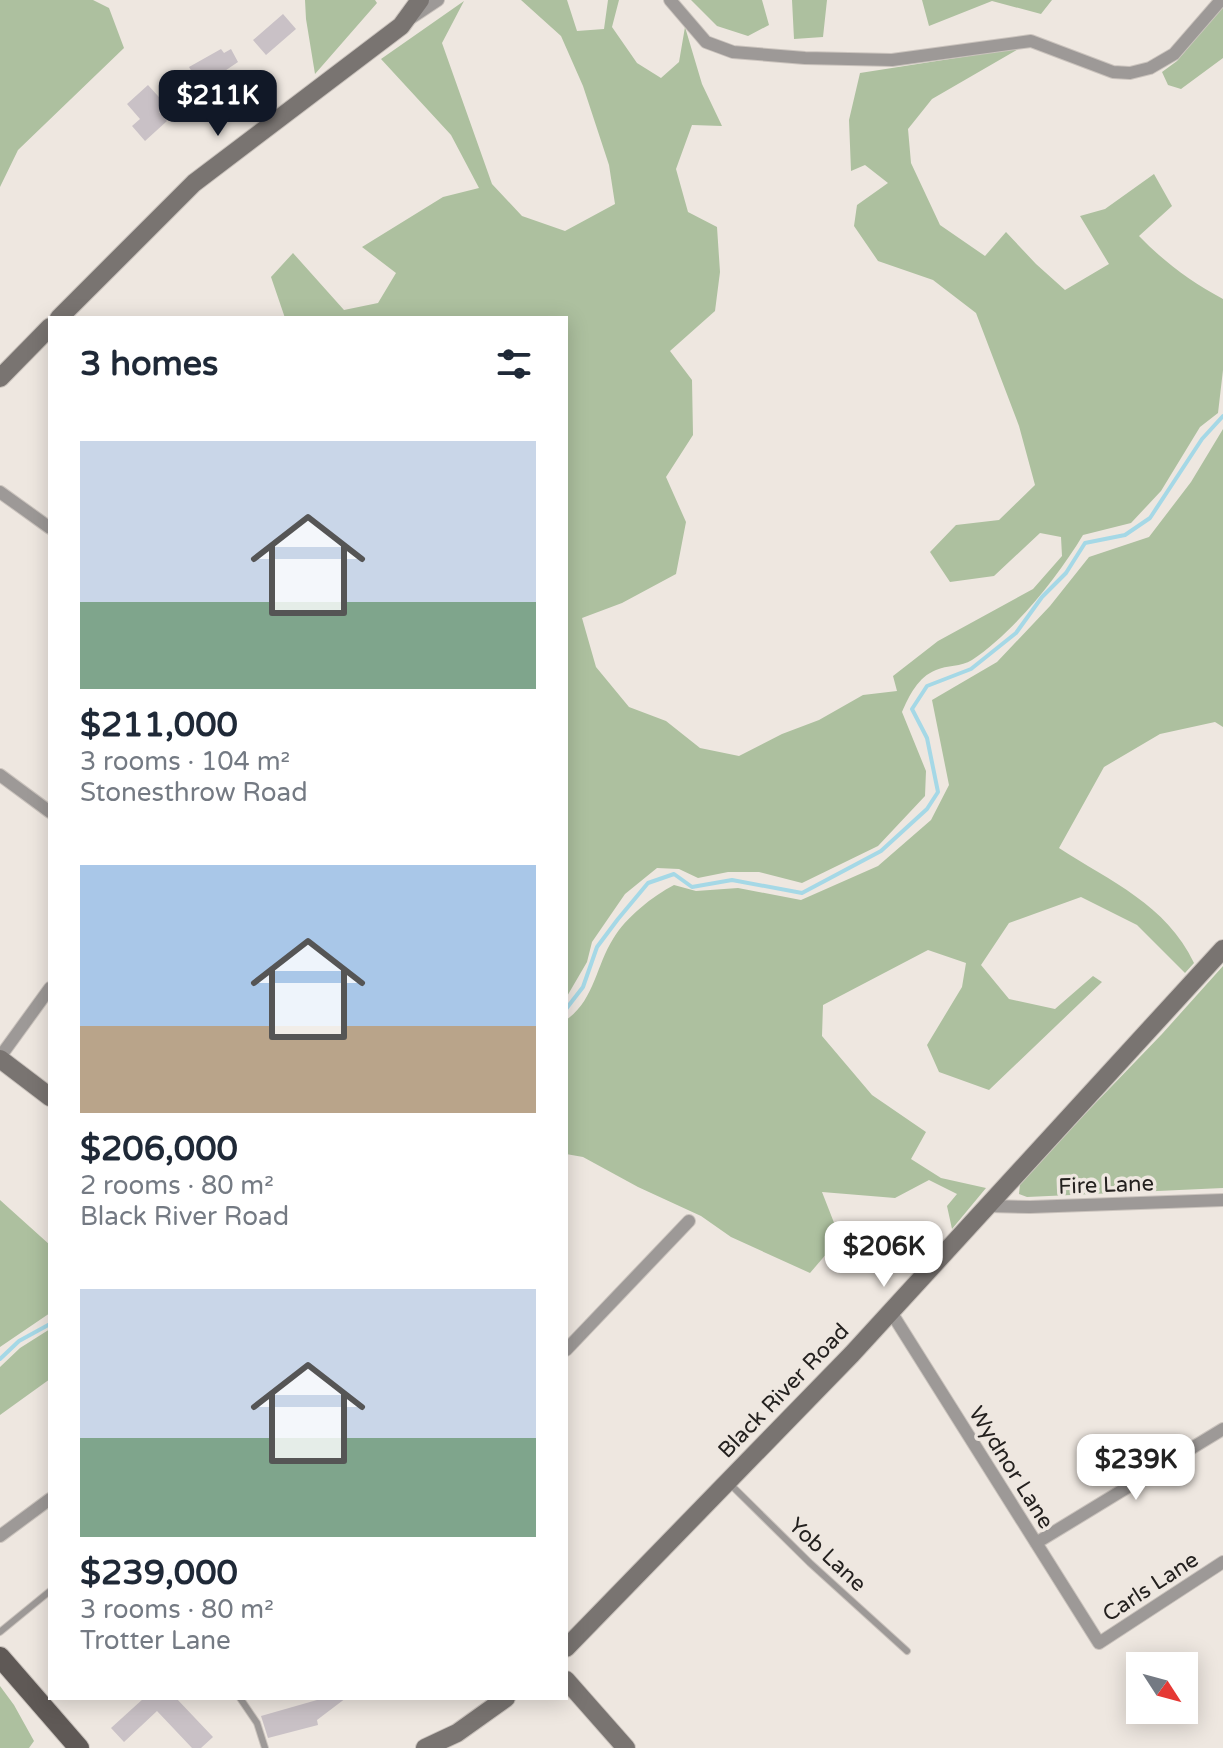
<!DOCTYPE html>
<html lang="en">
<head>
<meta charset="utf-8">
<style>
	:root { --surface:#fff; --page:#f2f2f3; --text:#1f2937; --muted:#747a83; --accent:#111827 }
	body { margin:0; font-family:"Varela Round",sans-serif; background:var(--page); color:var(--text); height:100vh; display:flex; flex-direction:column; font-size:30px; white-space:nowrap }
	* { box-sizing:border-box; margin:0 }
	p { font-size:26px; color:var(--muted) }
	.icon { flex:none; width:44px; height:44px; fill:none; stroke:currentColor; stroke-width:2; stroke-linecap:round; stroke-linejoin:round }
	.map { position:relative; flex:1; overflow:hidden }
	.panel { position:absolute; left:48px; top:316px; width:520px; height:1384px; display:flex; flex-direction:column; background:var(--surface); border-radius:0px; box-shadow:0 4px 20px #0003 }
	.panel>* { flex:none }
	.needle { width:52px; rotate:126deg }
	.tools { position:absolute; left:1126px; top:1652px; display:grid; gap:16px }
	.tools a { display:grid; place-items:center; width:72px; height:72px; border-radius:0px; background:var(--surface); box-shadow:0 4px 20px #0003; font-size:40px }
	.price { position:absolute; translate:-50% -68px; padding:0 18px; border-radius:16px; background:#fff; color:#222; font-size:26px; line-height:52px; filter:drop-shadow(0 2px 4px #0008) }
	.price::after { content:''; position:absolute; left:50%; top:48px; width:24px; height:18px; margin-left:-12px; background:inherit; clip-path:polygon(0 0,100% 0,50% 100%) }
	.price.on { background:var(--accent); color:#fff }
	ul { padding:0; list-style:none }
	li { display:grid; align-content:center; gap:16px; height:424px; padding:0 32px }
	li span { display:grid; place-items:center; height:248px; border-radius:0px; color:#555 }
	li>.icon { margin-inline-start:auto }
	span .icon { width:144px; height:144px; fill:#fffc; stroke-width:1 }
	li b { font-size:34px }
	h2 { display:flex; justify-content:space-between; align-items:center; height:96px; padding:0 32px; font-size:34px }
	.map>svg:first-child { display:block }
	.green { fill:#adc09f }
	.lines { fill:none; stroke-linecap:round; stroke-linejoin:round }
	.stream { stroke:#a5d8e6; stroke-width:4 }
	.building { fill:#c9c1c6 }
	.lane-casing { stroke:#cac3bd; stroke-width:8 }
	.street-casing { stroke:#cac3bd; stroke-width:14 }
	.secondary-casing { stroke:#cac3bd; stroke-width:20 }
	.primary-casing { stroke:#cac3bd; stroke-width:22 }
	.lane { stroke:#9d9997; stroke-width:6 }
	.street { stroke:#9d9997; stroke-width:12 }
	.secondary { stroke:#797471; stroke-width:18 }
	.primary { stroke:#5f5956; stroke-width:20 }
	.labels { text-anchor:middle; stroke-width:7; stroke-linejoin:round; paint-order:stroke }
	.street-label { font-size:22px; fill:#24211f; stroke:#eee7e0 }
</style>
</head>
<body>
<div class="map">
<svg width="1223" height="1748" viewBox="0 0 1223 1748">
	<rect width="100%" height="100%" fill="#eee7e0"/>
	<path class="green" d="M0 0H93L109 8 124 48 18 150 0 187Z
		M305 0H375L377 3 315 74 306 19Z
		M521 0H567L577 31 604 29 608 0H619L612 27 637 63 661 78 679 62 685 27 702 84 722 126 692 125 676 169 688 212 717 227 720 272 715 311 670 351 692 380 693 435 666 477 686 522 676 574 622 603 582 618 596 667 629 707 666 721 700 748 739 756 782 734 819 720 863 695 897 691 893 676 938 641 1033 589 1062 556 1061 537 1040 533 994 576 950 582 930 552 956 525 999 520 1035 485 1019 426 976 313 933 280 878 261 854 226 857 205 888 183 865 165 851 171 849 120 860 73 1020 48 932 99 908 129 911 163 940 225 985 256 1006 232 1036 264 1065 290 1109 264 1080 216 1105 209 1154 174 1172 206 1139 236C1163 261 1191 282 1223 299V370L1218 413 1200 427 1161 491 1131 523 1083 535C1057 578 1014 632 972 660 961 667 947 665 936 670 918 677 909 696 902 712L926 771 925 796 878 846 802 883 759 872H728L698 878 679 869 657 868 625 894 592 942 587 962 566 998V318H285L271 277 293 253 344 310 378 303 396 273 362 247 443 197 479 188 451 135 381 59 464 1 442 43 492 184 522 216 565 231 615 204 609 165 583 86 561 36Z
		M691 0H762L769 25 748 36 717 26Z
		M792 0H827L823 37 794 39Z
		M922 0H1052L1041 14 992 1 929 26Z
		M1223 6V58L1181 89 1168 85 1162 72 1177 61Z
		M1223 429V727L1215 722 1160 734 1104 767 1059 848C1111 882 1166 904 1194 963L1185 973 1137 925 1081 897 1009 923 981 965 1009 999 1055 1009 1093 976 1102 982 989 1090 939 1072 927 1045 962 987 966 963 928 950 823 1005 822 1036 872 1095 926 1132 911 1159 941 1178 986 1188 952 1229 947 1206 957 1194 929 1180 895 1198 822 1192 840 1238 810 1273 731 1237 701 1216 638 1187 583 1157 566 1154V1020C594 1001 596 966 613 939 626 917 653 896 674 885L696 891 738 888 801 900 878 866 931 820 949 785 932 700 997 662 1050 606 1089 557 1149 537 1191 482Z
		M1223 966V1188L1027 1197 1019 1194 1020 1184 1029 1172 1162 1034Z
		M0 1200 50 1245V1313L0 1347Z
		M50 1329V1379L0 1415V1367L20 1348Z
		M0 1686 14 1705 34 1741 29 1748H0Z"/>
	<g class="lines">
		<path class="stream" d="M566 1009 583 987 597 947 618 919 648 883 674 874 692 887 732 880 802 893 881 851 927 809 938 792 927 738 912 709 927 686 971 669 1016 633 1042 597 1066 573 1085 543 1125 535 1150 518 1202 439 1223 416
			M0 1359 19 1341 50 1324"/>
	</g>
	<path class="building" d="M283 14 296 29 266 55 253 40Z
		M221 49 224 53 231 49 238 62 201 87 189 67Z
		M148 85 167 106 159 112 167 121 145 141 132 126 140 119 127 104Z
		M144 1698H176L213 1737 201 1748H192L157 1711 124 1742 111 1728Z
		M324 1698H346L317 1720 318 1725 268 1738 261 1716Z"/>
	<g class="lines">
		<g class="lane-casing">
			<path id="lane" d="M730 1484 810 1563 907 1651
				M0 1632 50 1591
				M240 1698 257 1723 265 1748"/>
		</g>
		<g class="street-casing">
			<path id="street" d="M670 0 706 42 733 52 805 58 892 60 1031 41 1113 72 1130 73 1150 68 1174 54 1221 0
				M411 18 438 0
				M0 492 50 528
				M0 775 50 812
				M0 1057 50 988
				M989 1206 1030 1207 1223 1200
				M891 1312 1099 1643 1223 1562
				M566 1350 689 1221
				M0 1536 50 1499
				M1036 1543 1223 1429"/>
		</g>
		<g class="secondary-casing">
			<path id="secondary" d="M59 318 194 183 401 26 420 0
				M0 378 50 327
				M0 1059 50 1097
				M566 1648 852 1354 1223 949
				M566 1680 626 1748
				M425 1748 457 1733 506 1698"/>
		</g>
		<g class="primary-casing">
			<path id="primary" d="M0 1657 79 1748"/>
		</g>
		<use href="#lane" class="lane"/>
		<use href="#street" class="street"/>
		<use href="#secondary" class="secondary"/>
		<use href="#primary" class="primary"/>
	</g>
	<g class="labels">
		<g class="street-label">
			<text transform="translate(1106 1184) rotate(-2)" y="8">Fire Lane</text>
			<text transform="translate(783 1390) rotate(-46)" y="8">Black River Road</text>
			<text transform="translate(1012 1467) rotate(58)" y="8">Wydnor Lane</text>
			<text transform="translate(828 1554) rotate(43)" y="8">Yob Lane</text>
			<text transform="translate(1150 1586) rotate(-33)" y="8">Carls Lane</text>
		</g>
	</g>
</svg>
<div class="tools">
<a><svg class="needle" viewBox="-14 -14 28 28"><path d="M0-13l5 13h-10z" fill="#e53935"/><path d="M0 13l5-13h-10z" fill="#747a83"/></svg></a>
</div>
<b class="price on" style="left:218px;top:138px">$211K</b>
<b class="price" style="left:884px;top:1289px">$206K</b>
<b class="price" style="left:1136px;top:1502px">$239K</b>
<section class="panel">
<h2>3 homes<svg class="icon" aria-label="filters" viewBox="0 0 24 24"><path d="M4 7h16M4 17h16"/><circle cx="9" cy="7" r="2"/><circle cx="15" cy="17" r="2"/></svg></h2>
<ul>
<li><span style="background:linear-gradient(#c9d6e8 65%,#7fa58c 0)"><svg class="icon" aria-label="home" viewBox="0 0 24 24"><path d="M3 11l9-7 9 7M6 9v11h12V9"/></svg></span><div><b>$211,000</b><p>3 rooms · 104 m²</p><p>Stonesthrow Road</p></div></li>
<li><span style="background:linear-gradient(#a9c7e8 65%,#b9a48a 0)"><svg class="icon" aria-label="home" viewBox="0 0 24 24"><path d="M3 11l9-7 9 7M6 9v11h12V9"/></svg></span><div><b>$206,000</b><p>2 rooms · 80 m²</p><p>Black River Road</p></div></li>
<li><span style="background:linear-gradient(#c9d6e8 60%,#7fa58c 0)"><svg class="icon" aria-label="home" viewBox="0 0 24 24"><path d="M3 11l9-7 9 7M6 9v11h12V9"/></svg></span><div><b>$239,000</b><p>3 rooms · 80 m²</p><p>Trotter Lane</p></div></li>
</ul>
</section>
</div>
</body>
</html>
